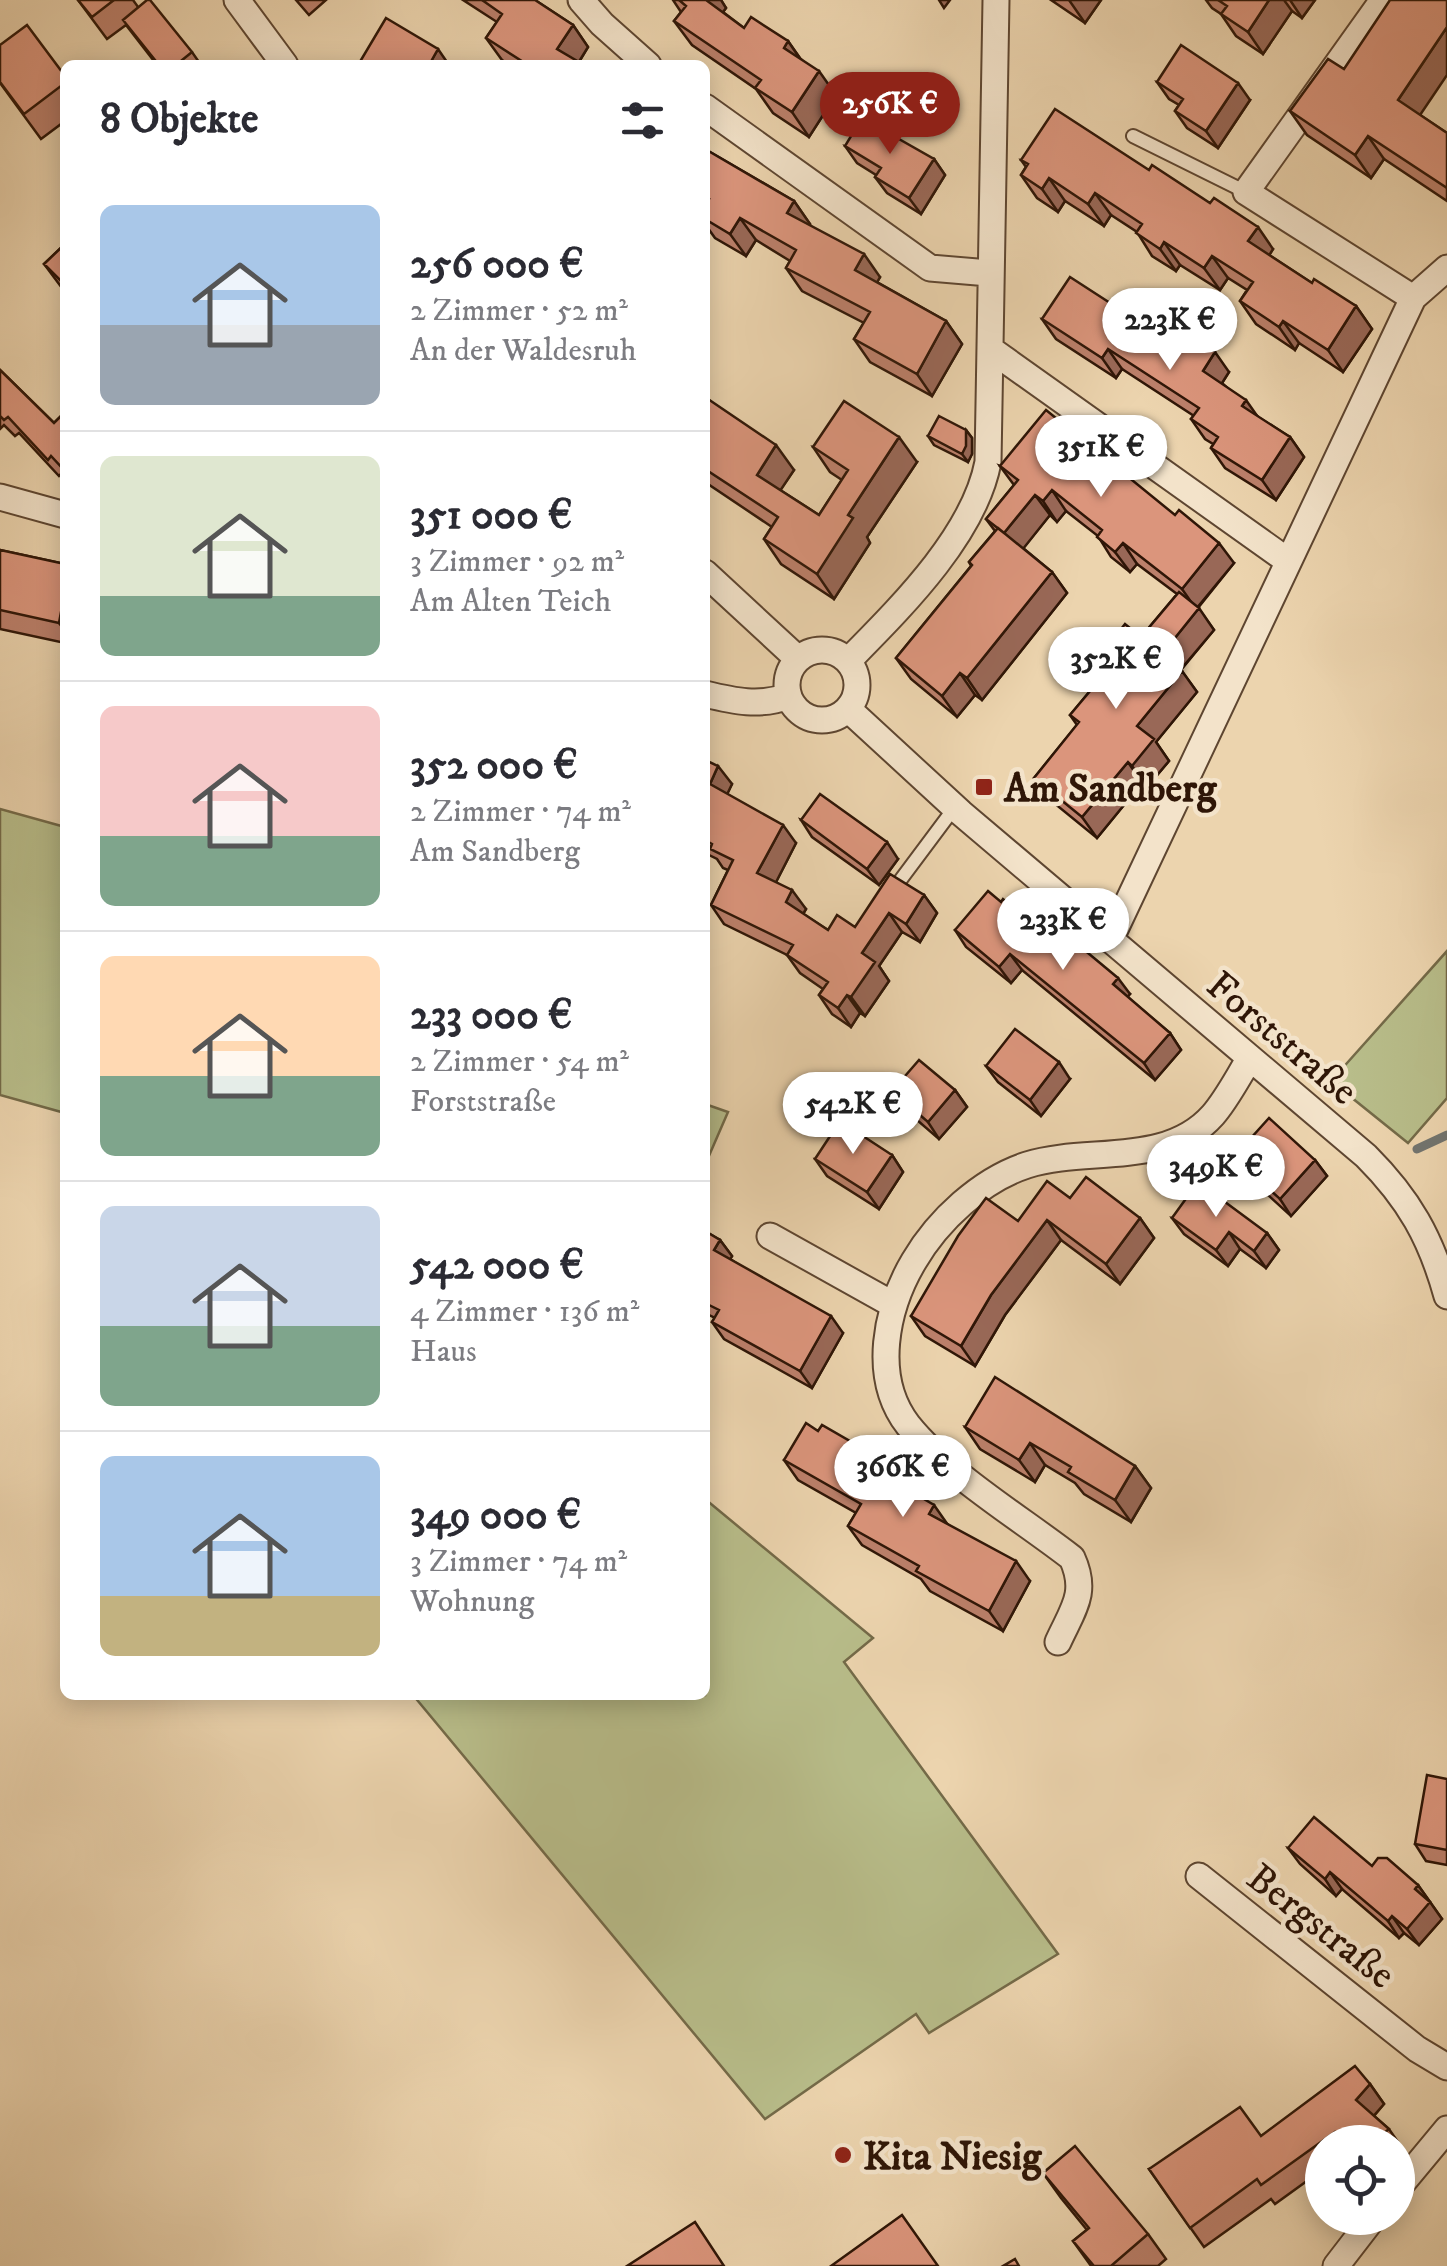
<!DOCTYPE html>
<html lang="de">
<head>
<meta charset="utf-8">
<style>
	:root { --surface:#fff; --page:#f7f7f7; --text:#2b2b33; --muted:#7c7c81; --line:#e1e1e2; --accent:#8f2418 }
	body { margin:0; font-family:"IM FELL DW Pica",serif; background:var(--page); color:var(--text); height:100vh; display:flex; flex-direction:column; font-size:38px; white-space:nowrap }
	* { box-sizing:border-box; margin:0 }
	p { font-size:32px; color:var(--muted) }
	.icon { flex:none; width:55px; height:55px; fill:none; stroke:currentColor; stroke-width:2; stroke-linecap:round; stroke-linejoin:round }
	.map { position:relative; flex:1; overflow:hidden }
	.drawer { position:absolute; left:60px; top:60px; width:650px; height:1640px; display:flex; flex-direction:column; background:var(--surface); border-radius:15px; box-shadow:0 5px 25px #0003 }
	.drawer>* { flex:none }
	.buttons { position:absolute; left:1305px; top:2125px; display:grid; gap:20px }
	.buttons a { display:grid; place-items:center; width:110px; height:110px; border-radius:50%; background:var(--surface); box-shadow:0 5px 25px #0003; font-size:50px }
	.price { position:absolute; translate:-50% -85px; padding:0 22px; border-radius:35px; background:#fff; color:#222; font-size:32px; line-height:65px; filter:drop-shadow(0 2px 5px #0008) }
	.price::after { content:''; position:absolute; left:50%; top:60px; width:30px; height:22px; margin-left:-15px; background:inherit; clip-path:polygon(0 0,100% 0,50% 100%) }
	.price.on { background:var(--accent); color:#fff }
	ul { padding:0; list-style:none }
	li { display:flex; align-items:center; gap:30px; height:250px; padding:0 40px }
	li+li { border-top:2px solid var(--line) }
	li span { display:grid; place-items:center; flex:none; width:280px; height:200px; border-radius:15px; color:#555 }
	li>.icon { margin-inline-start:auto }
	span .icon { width:120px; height:120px; fill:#fffc; stroke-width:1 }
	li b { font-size:42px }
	h2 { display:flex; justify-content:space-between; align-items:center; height:120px; padding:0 40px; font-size:42px }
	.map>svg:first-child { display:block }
	.green { fill:#b8bd8a; stroke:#746a48; stroke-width:2.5 }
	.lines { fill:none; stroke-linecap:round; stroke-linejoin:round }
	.stream { stroke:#727570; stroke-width:9 }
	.lane-casing { stroke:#5e4631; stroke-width:16 }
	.street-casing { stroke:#5e4631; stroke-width:29 }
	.lane { stroke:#f3e3ca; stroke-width:12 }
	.street { stroke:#f3e3ca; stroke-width:25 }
	.wall { fill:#bc806b; stroke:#2f1607; stroke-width:2.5 }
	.shaded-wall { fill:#996857; stroke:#2f1607; stroke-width:2.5 }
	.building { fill:#db957c; stroke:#2f1607; stroke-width:2.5 }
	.poi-dot { fill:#8f2418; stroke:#f3e3ca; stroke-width:4 }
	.labels { text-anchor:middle; stroke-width:9; stroke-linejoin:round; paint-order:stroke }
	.poi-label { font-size:40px; font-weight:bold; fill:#2f1607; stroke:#f3e3ca; text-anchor:start }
	.street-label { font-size:40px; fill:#2f1607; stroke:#f3e3ca }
</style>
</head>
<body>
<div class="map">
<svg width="1447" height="2266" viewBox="0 0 1447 2266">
	<rect width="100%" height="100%" fill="#ecd4ae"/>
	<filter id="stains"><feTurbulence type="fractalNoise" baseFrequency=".002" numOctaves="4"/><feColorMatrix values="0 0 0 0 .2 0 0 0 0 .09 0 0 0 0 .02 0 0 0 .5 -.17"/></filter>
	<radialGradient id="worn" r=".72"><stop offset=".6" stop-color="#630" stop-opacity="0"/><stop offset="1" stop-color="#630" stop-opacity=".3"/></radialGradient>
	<path class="green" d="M0 809 65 827V1113L0 1095Z
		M1447 951V1098L1408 1143 1331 1081Z
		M705 1104 728 1112 705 1165Z
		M705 1499 873 1638 844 1662 1058 1954 929 2033 916 2014 765 2119 413 1695H705Z"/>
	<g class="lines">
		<path class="stream" d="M1417 1149 1447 1135"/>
		<g class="lane-casing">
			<path id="lane" d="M1133 136 1246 192
				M896 886 955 807"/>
		</g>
		<g class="street-casing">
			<path id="street" d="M237 0 285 65
				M581 0 602 24 648 65
				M1383 0 1246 192 1413 298
				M705 107 930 268 989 273
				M990 349 1288 561
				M0 497 65 515
				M705 573 798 659
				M787 685a35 35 0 1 1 70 0a35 35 0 1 1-70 0Z
				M848 661C899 609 974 536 988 462L996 0
				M705 694C734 701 760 707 788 696
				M848 709 961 813 1366 1156C1409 1199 1431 1238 1447 1296
				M1110 940 1413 298 1447 268
				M770 1236 892 1304
				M1058 1642C1073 1609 1088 1593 1072 1558 1022 1519 947 1474 908 1425 871 1377 886 1308 914 1261 938 1220 981 1180 1027 1165 1087 1146 1166 1168 1213 1115 1227 1099 1238 1077 1250 1058
				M1199 1876 1417 2049 1447 2067
				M1398 2188 1447 2129
				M1336 2266 1373 2218"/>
		</g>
		<use href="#lane" class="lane"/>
		<use href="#street" class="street"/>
	</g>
	<path class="wall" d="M78 0H133L138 7 192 52 201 65H157L126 25 107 39Z
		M296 0H326L309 15Z
		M463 0H535L573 25 588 47 579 62 584 65H510L502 60 486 38 497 22Z
		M673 0H721L726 8 723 12 744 28 788 41 800 58 836 95 809 137 773 113 756 89 692 45 674 21 681 12Z
		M1051 0H1101L1085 23Z
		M1206 0H1315L1302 18 1292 11 1263 54 1236 36 1221 14 1212 8Z
		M0 45 65 76V121L41 139 0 83Z
		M1157 82 1250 100 1218 148 1187 128 1175 111 1179 105 1169 99Z
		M1290 111 1420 115 1447 133V201L1384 159 1371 178 1307 135Z
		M845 146 934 159 945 175 921 214 887 193 875 177 876 175 857 163Z
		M705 149 794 201 810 224 809 225 880 277 877 282 946 321 962 344 932 396 870 362 854 339 864 323 802 291 786 268 790 261 756 240 746 256 715 238 705 224Z
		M1021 160 1149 170 1273 249 1269 255 1312 283 1356 306 1372 329 1343 372 1299 343 1295 350 1256 324 1240 301 1247 290 1228 278 1220 290 1180 265 1176 271 1152 256 1137 232 1111 215 1104 226 1065 201 1058 212 1037 198 1021 175 1026 167Z
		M65 244V292L44 264Z
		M1042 319 1158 334 1229 372 1222 383 1258 417 1290 437 1304 457 1276 500 1225 468 1211 448 1213 444 1205 439 1191 419 1194 416 1122 369 1116 378 1056 339Z
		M0 370 54 423 65 412V475L63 472 59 476 19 433 15 436 4 425 0 429Z
		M705 397 794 470 780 490 819 515 842 480 830 472 813 447 917 462 867 537 870 543 834 599 781 564 764 539 772 527 705 482Z
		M966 430 972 438V454L968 462 934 445 928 436Z
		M1000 466 1234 563 1198 608 1214 630 1181 670 1197 692 1156 742 1169 761 1147 787 1142 783 1097 838 1049 799 1034 778 1077 725 1070 715 1119 656 1110 643 1141 637 1177 594 1137 564 1130 572 1111 557 1098 536 1066 511 1057 522 1050 515 1023 548 1052 572 1067 593 982 700 975 695 957 717 911 679 896 658 971 566 969 562 995 531 986 519 1014 485Z
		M0 550 65 564V643L0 629Z
		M705 760 732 784 727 794 796 843 776 882 806 909 803 914 828 930 855 927 924 895 937 913 920 942 902 932 879 966 889 981 865 1016 860 1013 851 1027 832 1014 819 995 823 989 800 973 787 955 724 924 711 905 728 870 723 868 717 859 705 853Z
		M801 820 898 859 879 885 812 837Z
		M1001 902 1130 994 1127 997 1170 1033 1181 1050 1155 1080 1022 970 1011 983 966 947 955 930Z
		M986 1066 1070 1079 1041 1116 998 1082Z
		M955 1090 967 1107 939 1139 903 1108 892 1091Z
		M892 1155 903 1172 879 1209 827 1176 815 1159Z
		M1234 1157 1315 1160 1327 1176 1291 1216 1245 1174Z
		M1070 1198 1140 1218 1154 1238 1120 1284 1061 1240 1005 1315 975 1366 925 1336 911 1316 1018 1221Z
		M1172 1218 1267 1233 1279 1250 1266 1268 1240 1249 1228 1266 1184 1234Z
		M705 1231 720 1240 732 1256 730 1259 843 1333 812 1388 724 1339 712 1322 715 1318 705 1313Z
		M965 1427 1135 1466 1151 1488 1131 1522 1084 1494 1075 1483 1045 1465 1035 1482 980 1449Z
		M818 1431 874 1455 887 1474 880 1487 947 1524 1030 1581 1003 1631 930 1591 921 1579 862 1545 848 1526 856 1513 798 1480 784 1460Z
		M1447 1779V1865L1426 1861 1415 1844Z
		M1288 1848 1372 1866 1418 1885 1442 1919 1419 1945 1404 1933 1399 1938 1342 1889 1336 1896 1300 1864Z
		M1370 2084 1384 2104 1374 2116 1389 2129 1403 2149 1398 2154V2142H1322V2170L1275 2204 1271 2199 1204 2247 1149 2169 1261 2136Z
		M1043 2173 1148 2234 1166 2259 1158 2266H1091L1073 2241 1087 2230 1061 2198Z"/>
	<path class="shaded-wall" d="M703 0H721L726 8 717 20Z
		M939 0H950L944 8Z
		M1069 0H1101L1085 23Z
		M1269 0H1284L1292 11 1263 54 1248 32Z
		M1290 0H1315L1302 18Z
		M573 25 588 47 577 65 557 49Z
		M1447 27V75L1414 124 1398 100Z
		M788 41 805 66 784 48Z
		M438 49 449 65H429Z
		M819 71 836 95 809 137 792 112Z
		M1238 83 1250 100 1218 148 1206 131Z
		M1368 136 1384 159 1371 178 1355 155Z
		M934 159 945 175 921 214 909 198Z
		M1049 178 1065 201 1058 212 1042 189Z
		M1095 193 1111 215 1104 226 1088 204Z
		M794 201 810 224 803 236 787 213Z
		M740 218 756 240 746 256 730 234Z
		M1258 227 1273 249 1264 264 1248 241Z
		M1164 242 1180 265 1176 271 1160 249Z
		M864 254 880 277 871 293 855 270Z
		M1212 256 1228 278 1220 290 1204 268Z
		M1356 306 1372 329 1343 372 1328 350Z
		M946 321 962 344 932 396 917 374Z
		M1283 321 1299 343 1295 350 1279 327Z
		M1108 349 1122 369 1116 378 1102 358Z
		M1215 352 1229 372 1217 391 1203 371Z
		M1246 400 1260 420 1242 406Z
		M966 430 972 438V454L968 462 962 454Z
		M899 437 917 462 867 537 870 543 834 599 817 574 848 515Z
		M1290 437 1304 457 1276 500 1262 480Z
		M776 445 794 470 774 500 757 475Z
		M1052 490 1066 511 1057 522 1043 501Z
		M1035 495 1050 515 1019 554 1004 533Z
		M1123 543 1137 564 1130 572 1115 552Z
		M1219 543 1234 563 1196 609 1182 589Z
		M1052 572 1067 593 982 700 967 678Z
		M1199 608 1214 630 1176 675 1162 654Z
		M61 612 65 617V631L59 623Z
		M1182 671 1197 692 1156 742 1169 761 1147 787 1132 766 1137 726Z
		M960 673 975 695 957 717 942 696Z
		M1128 762 1142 783 1097 838 1082 817Z
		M718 766 732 784 723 803 710 784Z
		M783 825 796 843 771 892 757 873Z
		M887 842 898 859 879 885 867 869Z
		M792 890 806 909 799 921 786 902Z
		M924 895 937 913 920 942 906 924Z
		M889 913 902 932 879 966 889 981 865 1016 851 997 862 953Z
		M1010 954 1022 970 1011 983 999 967Z
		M1118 978 1130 994 1124 1001 1113 984Z
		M847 995 860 1013 851 1027 838 1008Z
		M1170 1033 1181 1050 1155 1080 1144 1063Z
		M1059 1062 1070 1079 1041 1116 1030 1100Z
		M955 1090 967 1107 939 1139 928 1122Z
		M892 1155 903 1172 879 1209 867 1192Z
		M1315 1160 1327 1176 1291 1216 1280 1199Z
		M1140 1218 1154 1238 1120 1284 1106 1264Z
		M1047 1220 1061 1240 1005 1315 975 1366 961 1346 991 1295Z
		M1229 1232 1240 1249 1228 1266 1216 1250Z
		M1267 1233 1279 1250 1266 1268 1254 1251Z
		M720 1240 732 1256 726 1267 714 1250Z
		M831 1316 843 1333 812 1388 800 1371Z
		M1030 1443 1045 1465 1035 1482 1019 1460Z
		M874 1455 887 1474 875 1496 861 1476Z
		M1135 1466 1151 1488 1131 1522 1115 1500Z
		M934 1505 948 1525 929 1514Z
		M1016 1561 1030 1581 1003 1631 989 1611Z
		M1330 1872 1342 1889 1336 1896 1325 1879Z
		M1418 1885 1442 1919 1419 1945 1407 1929 1415 1889Z
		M1392 1916 1404 1933 1399 1938 1388 1921Z
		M1370 2084 1384 2104 1370 2120 1356 2100Z"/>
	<path class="building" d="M78 0H114L92 17Z
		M147 0H150L192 52 176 65H159L123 20Z
		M482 0H535L573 25 557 49 584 65H528L486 38 502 14Z
		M679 0H706L744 28 751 17 788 41 784 48 819 71 792 112 755 88 761 80 674 21 686 6Z
		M1218 0H1269L1248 32 1221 14 1227 6Z
		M1390 0H1447V27L1398 100 1447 133V188L1368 136 1355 155 1290 111 1328 59 1344 69Z
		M386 18 438 49 429 65H358Z
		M27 25 65 76V83L24 114 0 82V45Z
		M1181 45 1238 83 1206 131 1175 111 1183 99 1157 82Z
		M1055 109 1149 170 1152 165 1210 203 1214 198 1258 227 1248 241 1312 283 1314 279 1356 306 1328 350 1283 321 1279 327 1240 301 1253 282 1212 256 1204 268 1164 242 1160 249 1136 233 1142 224 1095 193 1088 204 1049 178 1042 189 1021 175 1028 164 1021 160Z
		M862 118 934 159 909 198 875 177 881 168 845 146Z
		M705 149 794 201 787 213 864 254 855 270 946 321 917 374 854 339 870 312 786 268 796 250 740 218 730 234 705 219V205L709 199 705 197Z
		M65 244V285L44 264Z
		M1070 277 1158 334 1167 321 1215 352 1203 371 1246 400 1242 406 1290 437 1262 480 1211 448 1218 437 1191 419 1199 408 1108 349 1102 358 1042 319Z
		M0 370 54 423 65 412V471L51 456 48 460 8 417 4 420 0 416Z
		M705 397 776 445 757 475 819 515 848 470 813 447 844 401 899 437 848 515 853 518 817 574 764 539 778 517 705 469Z
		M1046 410 1175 515 1179 510 1219 543 1182 589 1123 543 1115 552 1097 537 1102 530 1052 490 1043 501 1035 495 1004 533 986 519 1018 480 1000 466Z
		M939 416 966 430V446L962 454 928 436Z
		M998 528 1052 572 967 678 960 673 942 696 896 658 972 565 969 562Z
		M0 550 65 564V613L61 612 59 623 0 610Z
		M1179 592 1199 608 1162 654 1182 671 1137 726 1154 739 1132 766 1128 762 1082 817 1034 778 1079 722 1070 715 1122 653 1110 643 1125 624 1141 637Z
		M705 760 718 766 710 784 783 825 757 873 792 890 786 902 828 930 837 915 855 927 890 874 924 895 906 924 889 913 862 953 875 962 851 997 847 995 838 1008 819 995 828 982 787 955 793 945 711 905 733 860 710 849 712 844 705 840Z
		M820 794 887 842 867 869 801 820Z
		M988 891 1001 902 1003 899 1063 947 1070 938 1118 978 1113 984 1170 1033 1144 1063 1010 954 999 967 955 930Z
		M1015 1029 1059 1062 1030 1100 986 1066Z
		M919 1060 955 1090 928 1122 892 1091Z
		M1269 1118 1315 1160 1280 1199 1234 1157Z
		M840 1121 892 1155 867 1192 815 1159Z
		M1086 1177 1140 1218 1106 1264 1047 1220 991 1295 961 1346 911 1316 958 1236 986 1198 1018 1221 1047 1181 1070 1198Z
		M1198 1182 1267 1233 1254 1251 1229 1232 1216 1250 1172 1218Z
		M705 1231 720 1240 714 1250 831 1316 800 1371 712 1322 719 1310 705 1303Z
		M995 1377 1135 1466 1115 1500 1068 1472 1071 1467 1030 1443 1019 1460 965 1427Z
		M806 1423 818 1431 822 1425 874 1455 861 1476 901 1498 907 1489 934 1505 929 1514 1016 1561 989 1611 916 1571 919 1566 848 1526 861 1504 784 1460Z
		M1427 1775 1447 1779V1850L1415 1844Z
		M1314 1817 1372 1866 1378 1858H1387L1418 1885 1415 1889 1430 1902 1407 1929 1392 1916 1388 1921 1330 1872 1325 1879 1288 1848Z
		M1355 2066 1370 2084 1356 2100 1389 2129 1373 2142H1344L1335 2132 1261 2185 1257 2179 1190 2228 1149 2169 1240 2107 1261 2136Z
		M1075 2146 1148 2234 1111 2266H1094L1073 2241 1089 2228 1043 2173Z
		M902 2215 938 2266H831Z
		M695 2222 724 2266H627Z
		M1015 2259 1019 2266H1003Z"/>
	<g class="poi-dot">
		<rect x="974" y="777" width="20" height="20" rx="5"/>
		<circle cx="843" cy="2155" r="10"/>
	</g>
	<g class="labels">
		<g class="poi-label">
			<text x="1004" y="801">Am Sandberg</text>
			<text x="863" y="2169">Kita Niesig</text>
		</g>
		<g class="street-label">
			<text transform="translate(1283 1037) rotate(40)" y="14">Forststraße</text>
			<text transform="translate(1322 1925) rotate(38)" y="14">Bergstraße</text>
		</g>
	</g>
	<rect width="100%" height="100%" filter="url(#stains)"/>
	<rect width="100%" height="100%" fill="url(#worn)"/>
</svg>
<div class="buttons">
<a><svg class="icon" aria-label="locate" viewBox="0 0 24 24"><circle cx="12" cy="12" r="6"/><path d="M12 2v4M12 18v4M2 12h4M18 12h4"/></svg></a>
</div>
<b class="price on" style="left:890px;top:157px">256K €</b>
<b class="price" style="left:1170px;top:373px">223K €</b>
<b class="price" style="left:1101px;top:500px">351K €</b>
<b class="price" style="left:1116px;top:712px">352K €</b>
<b class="price" style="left:1063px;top:973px">233K €</b>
<b class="price" style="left:853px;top:1157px">542K €</b>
<b class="price" style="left:1216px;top:1220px">349K €</b>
<b class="price" style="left:903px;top:1520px">366K €</b>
<section class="drawer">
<h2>8 Objekte<svg class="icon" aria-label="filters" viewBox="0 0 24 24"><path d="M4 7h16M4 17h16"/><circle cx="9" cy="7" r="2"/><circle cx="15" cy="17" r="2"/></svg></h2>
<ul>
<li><span style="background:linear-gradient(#a9c7e8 60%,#9aa5b1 0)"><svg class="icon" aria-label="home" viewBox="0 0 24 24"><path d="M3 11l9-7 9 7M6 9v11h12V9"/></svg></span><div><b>256 000 €</b><p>2 Zimmer · 52 m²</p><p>An der Waldesruh</p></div></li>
<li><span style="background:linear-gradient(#dfe7d0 70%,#7fa58c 0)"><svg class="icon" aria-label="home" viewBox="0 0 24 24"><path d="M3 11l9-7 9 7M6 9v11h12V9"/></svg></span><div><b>351 000 €</b><p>3 Zimmer · 92 m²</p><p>Am Alten Teich</p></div></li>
<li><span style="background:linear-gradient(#f6c9c9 65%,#7fa58c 0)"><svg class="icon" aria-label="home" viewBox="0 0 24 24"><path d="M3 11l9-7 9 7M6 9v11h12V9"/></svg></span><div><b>352 000 €</b><p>2 Zimmer · 74 m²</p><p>Am Sandberg</p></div></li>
<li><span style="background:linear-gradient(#ffd9b3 60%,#7fa58c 0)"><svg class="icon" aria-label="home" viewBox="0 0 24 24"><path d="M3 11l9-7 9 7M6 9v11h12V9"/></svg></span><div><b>233 000 €</b><p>2 Zimmer · 54 m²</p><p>Forststraße</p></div></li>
<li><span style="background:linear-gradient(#c9d6e8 60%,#7fa58c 0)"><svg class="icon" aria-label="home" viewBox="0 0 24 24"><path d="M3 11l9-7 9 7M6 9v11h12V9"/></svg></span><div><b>542 000 €</b><p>4 Zimmer · 136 m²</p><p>Haus</p></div></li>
<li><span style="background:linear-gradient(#a9c7e8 70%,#c2b280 0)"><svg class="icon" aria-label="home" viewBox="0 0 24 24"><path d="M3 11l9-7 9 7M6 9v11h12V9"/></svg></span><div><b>349 000 €</b><p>3 Zimmer · 74 m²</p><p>Wohnung</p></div></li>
</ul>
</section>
</div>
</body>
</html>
